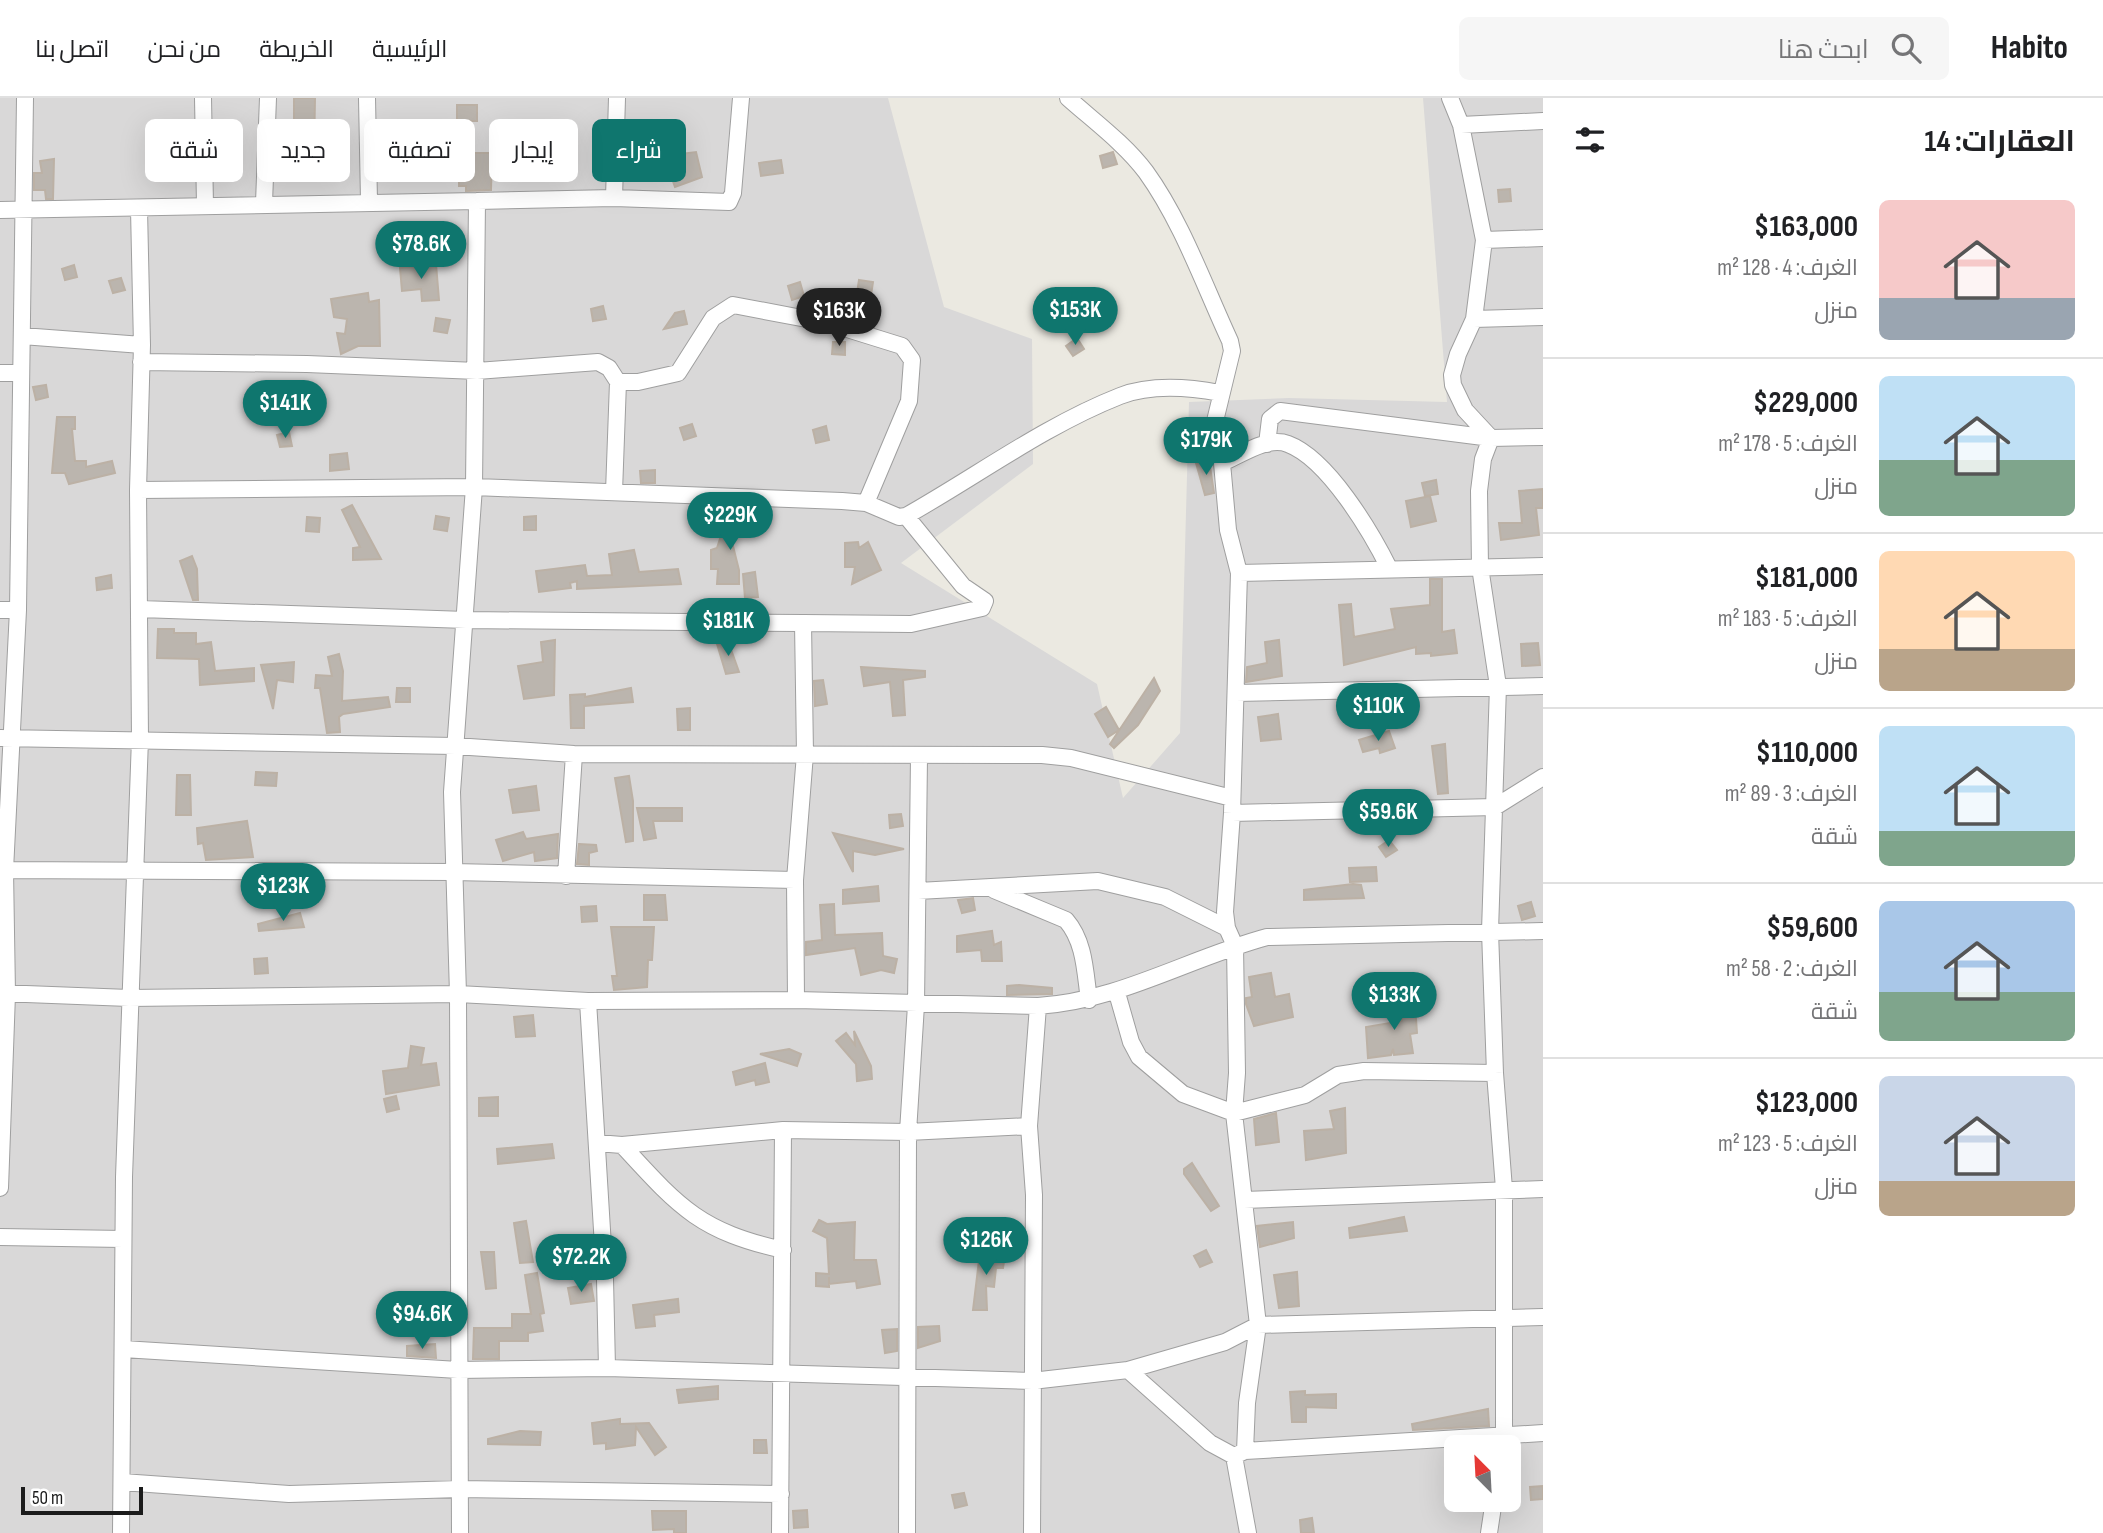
<!DOCTYPE html>
<html lang="ar">
<head>
<meta charset="utf-8">
<style>
	:root { --surface:#fff; --page:#f6f6f6; --text:#202124; --muted:#757577; --line:#e0e0e0; --accent:#0f766e }
	body { margin:0; font-family:"Sofia Sans Condensed",Cairo,sans-serif; background:var(--page); color:var(--text); direction:rtl; height:100vh; display:flex; flex-direction:column; font-size:26px; white-space:nowrap }
	* { box-sizing:border-box; margin:0 }
	p { font-size:23px; color:var(--muted) }
	.icon { flex:none; width:38px; height:38px; fill:none; stroke:currentColor; stroke-width:2; stroke-linecap:round; stroke-linejoin:round }
	.map { position:relative; flex:1; overflow:hidden; direction:ltr }
	.drawer { display:flex; flex-direction:column; background:var(--surface); width:560px }
	.drawer>* { flex:none }
	.banner { position:absolute; left:21px; top:21px; width:665px; height:63px; direction:rtl; display:flex; gap:14px }
	.needle { width:46px; rotate:336deg }
	.buttons { position:absolute; left:1444px; top:1337px; display:grid; gap:14px }
	.buttons a { display:grid; place-items:center; width:77px; height:77px; border-radius:10px; background:var(--surface); box-shadow:0 7px 28px #0002; font-size:35px }
	.scale { position:absolute; left:21px; bottom:18px; width:122px; box-sizing:border-box; padding-left:7px; border:4px solid #1b1b1b; border-top:0; font-size:19px; line-height:24px; white-space:nowrap; color:#1b1b1b; -webkit-text-stroke:5px #fff; paint-order:stroke }
	.price { position:absolute; translate:-50% -60px; padding:0 16px; border-radius:24px; background:var(--accent); color:#fff; font-size:23px; line-height:46px; filter:drop-shadow(0 2px 4px #0008) }
	.price::after { content:''; position:absolute; left:50%; top:42px; width:21px; height:16px; margin-left:-10px; background:inherit; clip-path:polygon(0 0,100% 0,50% 100%) }
	.price.selected { background:#222; color:#fff }
	ul { padding:0; list-style:none }
	li { display:flex; align-items:center; gap:21px; height:175px; padding:0 28px }
	li+li { border-top:2px solid var(--line) }
	li span { display:grid; place-items:center; flex:none; width:196px; height:140px; border-radius:10px; color:#555 }
	li>.icon { margin-inline-start:auto }
	span .icon { width:84px; height:84px; fill:#fffc; stroke-width:1 }
	li b { font-size:30px }
	h2 { display:flex; justify-content:space-between; align-items:center; height:84px; padding:0 28px; font-size:30px }
	.chip { padding:0 24px; border-radius:10px; background:var(--surface); box-shadow:0 7px 28px #0002; font-size:24px; line-height:63px }
	.chip.selected { background:var(--accent); color:#fff }
	header { display:flex; align-items:center; gap:42px; box-sizing:border-box; height:98px; padding:0 35px; background:var(--surface); border-bottom:2px solid var(--line) }
	header strong { font-size:33px }
	nav { display:flex; gap:38px; margin-inline-start:auto; font-size:24px }
	.search { width:490px; height:63px; background:var(--page); display:flex; align-items:center; gap:18px; box-sizing:border-box; padding:0 24px; border-radius:10px; color:var(--muted); font-size:26px }
	main { display:flex; flex:1; min-height:0 }
	.map>svg:first-child { display:block }
	.residential { fill:#d9d8d8; fill-rule:evenodd }
	.building { fill:#bbb5ae; stroke:#bcb1a5; stroke-width:2 }
	.lines { fill:none; stroke-linecap:round; stroke-linejoin:round }
	.street-casing { stroke:#9f9f9f; stroke-width:18 }
	.street { stroke:#fff; stroke-width:16 }
</style>
</head>
<body>
<header>
<strong>Habito</strong>
<div class="search"><svg class="icon" aria-label="search" viewBox="0 0 24 24"><circle cx="10" cy="10" r="6"/><path d="M15 15l6 6"/></svg>ابحث هنا</div>
<nav><a>الرئيسية</a><a>الخريطة</a><a>من نحن</a><a>اتصل بنا</a></nav>
</header>
<main>
<section class="drawer">
<h2>العقارات: 14<svg class="icon" aria-label="filters" viewBox="0 0 24 24"><path d="M4 7h16M4 17h16"/><circle cx="9" cy="7" r="2"/><circle cx="15" cy="17" r="2"/></svg></h2>
<ul>
<li><span style="background:linear-gradient(#f6c9c9 70%,#9aa5b1 0)"><svg class="icon" aria-label="home" viewBox="0 0 24 24"><path d="M3 11l9-7 9 7M6 9v11h12V9"/></svg></span><div><b>$163,000</b><p>الغرف: 4 · 128 m²</p><p>منزل</p></div></li>
<li><span style="background:linear-gradient(#bfe0f5 60%,#7fa58c 0)"><svg class="icon" aria-label="home" viewBox="0 0 24 24"><path d="M3 11l9-7 9 7M6 9v11h12V9"/></svg></span><div><b>$229,000</b><p>الغرف: 5 · 178 m²</p><p>منزل</p></div></li>
<li><span style="background:linear-gradient(#ffd9b3 70%,#b9a48a 0)"><svg class="icon" aria-label="home" viewBox="0 0 24 24"><path d="M3 11l9-7 9 7M6 9v11h12V9"/></svg></span><div><b>$181,000</b><p>الغرف: 5 · 183 m²</p><p>منزل</p></div></li>
<li><span style="background:linear-gradient(#bfe0f5 75%,#7fa58c 0)"><svg class="icon" aria-label="home" viewBox="0 0 24 24"><path d="M3 11l9-7 9 7M6 9v11h12V9"/></svg></span><div><b>$110,000</b><p>الغرف: 3 · 89 m²</p><p>شقة</p></div></li>
<li><span style="background:linear-gradient(#a9c7e8 65%,#7fa58c 0)"><svg class="icon" aria-label="home" viewBox="0 0 24 24"><path d="M3 11l9-7 9 7M6 9v11h12V9"/></svg></span><div><b>$59,600</b><p>الغرف: 2 · 58 m²</p><p>شقة</p></div></li>
<li><span style="background:linear-gradient(#c9d6e8 75%,#b9a48a 0)"><svg class="icon" aria-label="home" viewBox="0 0 24 24"><path d="M3 11l9-7 9 7M6 9v11h12V9"/></svg></span><div><b>$123,000</b><p>الغرف: 5 · 123 m²</p><p>منزل</p></div></li>
</ul>
</section>
<div class="map">
<svg width="1543" height="1435" viewBox="0 0 1543 1435">
	<rect width="100%" height="100%" fill="#ebe9e1"/>
	<path class="residential" d="M0 0H888L944 209 1032 241 1033 366 901 465 1097 586 1123 700 1180 635 1189 304 1289 300 1447 304 1423 0H1543V1435H0ZM1456 1349H1508V1402H1456Z"/>
	<path class="building" d="M294 0H315L314 55 301 56 299 42H294Z
		M457 7H477V23H457Z
		M164 30 166 50 153 51 152 31Z
		M696 54 702 79 675 89 664 58Z
		M1113 54 1117 66 1103 70 1100 58Z
		M472 55H492L491 92 466 93V88H459V73L473 72Z
		M54 61 53 101H46L45 92H34V75H42L40 63Z
		M781 62 783 75 761 78 759 65Z
		M1510 91 1511 103 1499 104 1498 92Z
		M436 166 439 202 422 203 421 191 402 193 400 170Z
		M74 167 77 179 65 182 62 171Z
		M121 180 125 192 113 195 109 183Z
		M859 182 873 184 871 197 857 195Z
		M800 184 804 198 792 202 788 188Z
		M368 195 369 204 379 202 380 248H358L341 256 337 235 345 236 347 221 334 219 331 201Z
		M603 208 606 221 593 223 591 211Z
		M684 213 687 226 664 231 675 215Z
		M436 220 450 222 447 235 434 233Z
		M1077 240 1084 251 1073 258 1066 248Z
		M833 244H845V257L832 256Z
		M46 287 48 299 36 302 33 289Z
		M57 319H75V331H72L75 363H86V369L112 363 115 375 69 386 65 375H52Z
		M692 326 696 338 684 342 680 330Z
		M826 328 829 342 816 345 813 332Z
		M289 334 292 348 280 349 277 337Z
		M347 355 349 371 330 373V357Z
		M1209 362 1214 395 1205 397 1196 365Z
		M655 372V385H641L640 373Z
		M1436 382 1438 396 1425 398 1422 385Z
		M1543 391V410H1536L1539 437 1501 442 1499 425H1522L1519 393Z
		M1430 398 1436 423 1411 429 1406 403Z
		M352 407 381 461 353 462V450L360 449 342 412Z
		M436 418 449 420 447 433 434 431Z
		M536 418V432H524V419Z
		M307 419 320 420 319 434 306 433Z
		M757 421 760 433 731 440 739 472V486H717L718 471H711V452L717 450 726 422 731 427Z
		M858 444 859 450 868 444 881 472 852 486 855 469H845V445Z
		M634 452 639 474 678 471 681 486 577 491V483L570 485 571 490 539 494 536 473 585 467 587 478 612 477 609 456Z
		M192 458 197 471 198 502H193L180 463Z
		M755 474 758 499 745 500 743 476Z
		M111 477 112 490 97 492 96 480Z
		M1430 481H1442V534L1454 532 1457 555 1431 558V555L1416 556V549L1344 567 1339 507 1351 506 1354 539 1395 531 1391 511 1430 507Z
		M158 531H174V535H196V546L211 544 215 573 254 570V583L200 587 199 561 157 560Z
		M555 542 554 597 524 601 518 568 543 564 541 544Z
		M1279 542 1282 578 1246 584 1247 569 1267 565 1265 544Z
		M728 543 739 574 726 576 717 546Z
		M1538 545 1540 567 1522 568 1521 546Z
		M339 556 343 573 342 603 388 599 390 609 343 616 339 619 340 634 327 635 320 590H315L316 577 332 578 328 559Z
		M294 564 293 584 277 582 273 611 261 567Z
		M861 569 925 573V579L903 582 905 617 893 618 890 584 864 588Z
		M1154 580 1160 593 1138 627 1114 650 1110 646Z
		M823 582 827 606 815 608 814 583Z
		M397 590H410V604H396Z
		M631 590 633 604 584 608V630H571L570 597 585 596V599Z
		M1106 609 1119 632 1108 639 1095 616Z
		M690 610V632H678L677 611Z
		M1278 616 1281 641 1261 643 1258 619Z
		M1389 633 1395 650 1380 655 1379 650 1363 654 1359 642Z
		M1445 646 1448 695 1438 696 1432 648Z
		M256 674 277 675 276 688 255 687Z
		M177 677H190L191 717H176Z
		M629 678 633 703V743L626 744 615 680Z
		M536 688 539 712 513 715 509 692Z
		M637 710H682V723H653L656 740 644 742Z
		M901 716 903 728 890 730 889 717Z
		M247 723 253 759 206 762 203 745 198 746 197 730Z
		M523 734 526 741 558 736 557 760 535 763 534 754 503 763 496 742Z
		M833 735 904 751 875 757 853 753V774Z
		M1389 742 1397 752 1386 759 1379 749Z
		M579 746 596 747 597 753 589 755V767L577 766Z
		M1376 769 1377 783 1350 784 1349 770Z
		M1353 786 1361 787 1364 800 1304 802V792Z
		M878 788 879 803 843 806V792Z
		M644 797H665L667 822H644Z
		M973 800 975 812 962 815 958 802Z
		M1531 804 1535 818 1522 822 1518 808Z
		M834 806 835 837 882 835 883 858 897 861 894 875 881 872 861 877 855 850 806 857V844L822 842 820 807Z
		M596 808 597 823 582 824 581 809Z
		M300 815 304 829 259 833 258 826Z
		M611 829H654L652 862H648L647 889 614 892 612 878H617Z
		M992 833 994 847 1001 844 1002 863H982L981 852 957 854V838Z
		M267 860 268 875 255 876 254 861Z
		M1271 875 1275 899 1289 896 1293 919 1254 928 1246 906V900L1252 899 1249 879Z
		M1019 887 1052 890V896L1007 897V888Z
		M1414 893 1417 935 1410 936 1413 955 1394 957 1393 951 1391 957 1368 960 1366 929 1402 923 1400 894Z
		M533 917 535 938 516 939 514 919Z
		M854 933 871 968 872 981 857 983 856 966 836 943 846 935 855 947Z
		M411 948 424 950 421 967 436 965 439 987 386 996 383 973 408 970Z
		M789 951 801 956 797 968 760 956Z
		M765 965 769 984 756 987 755 982 736 987 733 974Z
		M396 998 399 1011 387 1014 384 1001Z
		M498 999V1018H479V1000Z
		M1345 1010 1346 1055 1306 1062 1304 1033 1334 1031 1330 1013Z
		M1276 1015 1279 1044 1256 1047 1254 1021Z
		M552 1046 554 1060 498 1066 497 1051Z
		M1192 1065 1219 1108 1211 1113 1184 1076V1071Z
		M1404 1119 1407 1133 1350 1140 1349 1130Z
		M819 1122 827 1126 855 1124 854 1162H876L880 1186 857 1190 856 1183 829 1186V1179V1189L816 1188V1175L829 1176 827 1140 813 1133Z
		M526 1123 533 1164 520 1165 514 1125Z
		M1293 1124 1294 1140 1260 1149 1257 1128Z
		M1206 1152 1212 1164 1200 1169 1194 1158Z
		M481 1154H494L496 1190 486 1191Z
		M980 1154 1005 1157 1003 1170H996L994 1189 986 1188 987 1212H973Z
		M1297 1174 1299 1208 1279 1210 1274 1177Z
		M537 1175 544 1215 540 1216 543 1233 528 1235V1243H499V1261H473L474 1230H512V1216H531L525 1177Z
		M591 1186 594 1203 571 1206 568 1190Z
		M678 1201 679 1214 654 1217 655 1228 636 1230 633 1207Z
		M939 1228 940 1243 918 1250V1229Z
		M897 1231V1253L885 1255 882 1232Z
		M435 1246 436 1260 407 1258V1248Z
		M718 1288V1301L679 1305 677 1292Z
		M1305 1293V1297L1336 1296V1310L1306 1309V1324H1292L1290 1294Z
		M1488 1311 1489 1328 1413 1332 1412 1326Z
		M620 1321V1326L649 1325 666 1349 655 1357 636 1329 635 1347 606 1351V1345L594 1346 592 1325Z
		M520 1333 541 1334 540 1347 488 1346V1341Z
		M754 1342H766L767 1355H754Z
		M1543 1388V1401L1531 1402 1530 1389Z
		M964 1395 967 1407 955 1410 952 1397Z
		M807 1412 808 1429 794 1430 793 1413Z
		M652 1413H686V1435H674V1431L653 1432Z
		M1312 1420 1314 1435H1301L1300 1422Z"/>
	<g class="lines">
		<g class="street-casing">
			<path id="street" d="M203 0 205 107
				M367 0 369 103
				M1068 0C1095 24 1125 46 1146 74 1182 124 1204 187 1230 243L1232 253 1215 323 1222 365 1228 432 1239 475
				M1450 0 1461 27 1484 142 1474 221 1458 256 1452 277 1453 287 1465 312 1491 340 1483 361 1479 393 1480 469 1498 588 1490 833 1495 975 1504 1091V1349
				M1461 27 1543 23
				M614 100 617 0
				M477 103 614 100 729 104 733 95 741 0
				M264 105 268 0
				M0 112 477 103 474 389 452 694 458 896 460 1435
				M1484 142 1543 140
				M1474 221 1543 219
				M22 238 142 247
				M141 264 307 266 477 273 598 264 609 270 618 284 614 394
				M0 275H21
				M618 284H638L678 275 713 220 733 207 828 225 902 248 912 262 909 303 866 405
				M1267 346 1270 321 1280 313 1491 340 1543 339
				M1222 365C1241 357 1267 338 1288 346 1328 361 1371 434 1389 470
				M138 392 474 389 842 403 866 405 899 419 906 418C977 378 1044 328 1120 298 1151 286 1188 289 1220 295
				M140 511 466 522 803 525 805 656 795 782 796 902
				M0 512H18
				M803 525 911 526 982 510 985 503 963 488 906 418
				M1236 595 1543 588
				M0 640 455 648 574 656 1042 657 1071 660 1232 700
				M1232 715 1495 709 1543 679
				M0 772 453 774 795 782
				M566 778 574 656
				M994 792 1066 822C1085 844 1085 874 1089 902
				M918 793 1098 783 1165 799 1227 830
				M0 895 129 900 458 896 588 903 796 902 1038 908C1119 903 1189 860 1267 839L1543 833
				M1117 895 1131 944 1139 959 1183 996 1234 1015 1305 997 1338 977 1364 973 1495 975
				M588 903 605 1181 607 1270
				M597 1045 622 1047 783 1032 908 1034 1029 1028
				M622 1047C679 1109 699 1133 783 1152
				M0 1090 7 896 5 772 18 512 25 0
				M1244 1102 1543 1091
				M0 1139 123 1141
				M123 1251 458 1272 607 1270 1032 1283 1128 1272 1225 1244 1258 1227 1543 1219
				M1128 1272 1210 1345 1234 1358 1245 1353 1543 1335
				M1245 1353 1247 1305 1258 1227 1234 1015 1237 975 1235 848 1227 830 1225 814 1232 715 1239 475 1543 468
				M1234 1358 1248 1435
				M122 1384 289 1396 460 1391 781 1396
				M121 1435 124 1079 140 641 138 392 142 247 139 111
				M780 1435 783 1032
				M907 1435 908 1034 916 907 919 659
				M1032 1435 1034 1097 1029 1028 1038 908
				M1489 1435 1494 1402"/>
		</g>
		<use href="#street" class="street"/>
	</g>
</svg>
<div class="buttons">
<a><svg class="needle" viewBox="-14 -14 28 28"><path d="M0-13l5 13h-10z" fill="#e53935"/><path d="M0 13l5-13h-10z" fill="#757577"/></svg></a>
</div>
<div class="scale">50 m</div>
<b class="price" style="left:421px;top:183px">$78.6K</b>
<b class="price" style="left:1075px;top:249px">$153K</b>
<b class="price selected" style="left:839px;top:250px">$163K</b>
<b class="price" style="left:285px;top:342px">$141K</b>
<b class="price" style="left:1206px;top:379px">$179K</b>
<b class="price" style="left:730px;top:454px">$229K</b>
<b class="price" style="left:728px;top:560px">$181K</b>
<b class="price" style="left:1378px;top:645px">$110K</b>
<b class="price" style="left:1388px;top:751px">$59.6K</b>
<b class="price" style="left:283px;top:825px">$123K</b>
<b class="price" style="left:1394px;top:934px">$133K</b>
<b class="price" style="left:986px;top:1179px">$126K</b>
<b class="price" style="left:581px;top:1196px">$72.2K</b>
<b class="price" style="left:422px;top:1253px">$94.6K</b>
<div class="banner">
<a class="chip selected">شراء</a>
<a class="chip">إيجار</a>
<a class="chip">تصفية</a>
<a class="chip">جديد</a>
<a class="chip">شقة</a>
</div>
</div>
</main>
</body>
</html>
